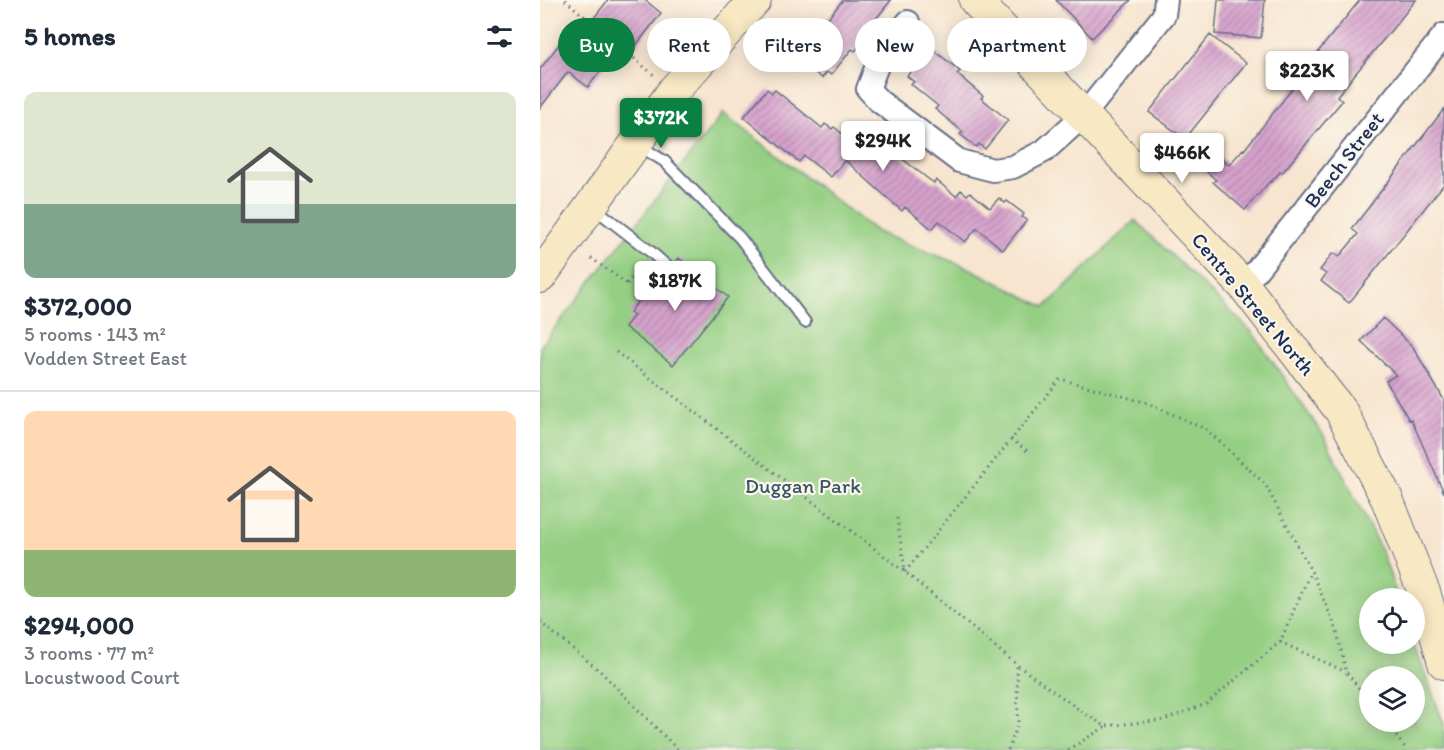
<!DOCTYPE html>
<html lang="en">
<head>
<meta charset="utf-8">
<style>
	:root { --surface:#fff; --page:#f2f2f3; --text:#1f2937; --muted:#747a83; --line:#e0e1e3; --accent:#0b8043 }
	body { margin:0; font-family:Itim,sans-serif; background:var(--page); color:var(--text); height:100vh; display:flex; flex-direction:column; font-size:22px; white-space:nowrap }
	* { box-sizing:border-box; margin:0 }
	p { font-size:20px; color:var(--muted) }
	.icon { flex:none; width:33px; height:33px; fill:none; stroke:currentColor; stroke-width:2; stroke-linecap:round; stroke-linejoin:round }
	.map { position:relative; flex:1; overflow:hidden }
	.details { display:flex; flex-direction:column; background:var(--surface); width:540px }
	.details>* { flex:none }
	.top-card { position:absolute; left:18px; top:18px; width:570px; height:54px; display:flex; gap:12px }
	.tools { position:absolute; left:819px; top:588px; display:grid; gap:12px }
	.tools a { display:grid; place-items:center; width:66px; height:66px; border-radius:50%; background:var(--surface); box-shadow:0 3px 15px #0003; font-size:30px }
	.price { position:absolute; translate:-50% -51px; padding:0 14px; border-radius:6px; background:#fff; color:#222; font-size:20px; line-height:39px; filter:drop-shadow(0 2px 3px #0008) }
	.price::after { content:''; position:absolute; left:50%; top:36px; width:18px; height:14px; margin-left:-9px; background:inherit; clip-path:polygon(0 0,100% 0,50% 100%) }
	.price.current { background:var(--accent); color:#fff }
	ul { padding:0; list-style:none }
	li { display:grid; align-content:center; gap:12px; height:318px; padding:0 24px }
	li+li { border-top:2px solid var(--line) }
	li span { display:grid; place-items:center; height:186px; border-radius:12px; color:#555 }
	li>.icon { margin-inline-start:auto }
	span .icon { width:108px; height:108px; fill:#fffc; stroke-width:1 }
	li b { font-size:26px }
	h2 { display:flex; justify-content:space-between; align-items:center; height:72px; padding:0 24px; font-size:26px }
	.tag { padding:0 21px; border-radius:27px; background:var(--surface); box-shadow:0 3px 15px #0003; font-size:21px; line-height:54px }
	.tag.current { background:var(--accent); color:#fff }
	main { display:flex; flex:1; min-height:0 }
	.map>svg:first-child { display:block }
	.park { fill:#95cf83; stroke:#587f70; stroke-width:1.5; fill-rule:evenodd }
	.building { fill:url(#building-hatch) }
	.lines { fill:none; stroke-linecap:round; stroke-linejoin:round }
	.lane-casing { stroke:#686f86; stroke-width:14 }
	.street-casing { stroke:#686f86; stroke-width:26 }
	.secondary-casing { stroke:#686f86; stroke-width:34 }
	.path { stroke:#686f86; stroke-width:3; stroke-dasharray:1.5 4.5; stroke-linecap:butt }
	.lane { stroke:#fff; stroke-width:10 }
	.street { stroke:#fff; stroke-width:22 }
	.secondary { stroke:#f8e8c3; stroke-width:32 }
	.labels { text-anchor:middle; stroke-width:4.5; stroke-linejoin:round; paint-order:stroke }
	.street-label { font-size:21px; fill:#1b2f5e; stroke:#fbf7ec }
	.park-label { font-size:21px; fill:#3a5767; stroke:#fbf7ec }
</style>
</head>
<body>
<main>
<section class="details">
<h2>5 homes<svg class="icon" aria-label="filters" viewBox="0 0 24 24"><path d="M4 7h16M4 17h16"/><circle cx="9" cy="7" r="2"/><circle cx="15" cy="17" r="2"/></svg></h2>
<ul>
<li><span style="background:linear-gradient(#dfe7d0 60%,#7fa58c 0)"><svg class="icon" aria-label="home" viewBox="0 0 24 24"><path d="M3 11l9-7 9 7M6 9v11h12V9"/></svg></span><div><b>$372,000</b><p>5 rooms · 143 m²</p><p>Vodden Street East</p></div></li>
<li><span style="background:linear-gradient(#ffd9b3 75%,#8fb573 0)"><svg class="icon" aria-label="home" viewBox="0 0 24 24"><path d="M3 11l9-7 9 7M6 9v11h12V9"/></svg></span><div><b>$294,000</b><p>3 rooms · 77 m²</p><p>Locustwood Court</p></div></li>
</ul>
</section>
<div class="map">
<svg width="904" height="750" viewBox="0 0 904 750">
	<defs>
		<pattern id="building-hatch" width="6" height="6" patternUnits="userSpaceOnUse" patternTransform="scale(1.5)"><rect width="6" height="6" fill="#d6a1cc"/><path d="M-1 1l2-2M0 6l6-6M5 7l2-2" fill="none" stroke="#ad84a9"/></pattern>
	</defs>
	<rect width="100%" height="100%" fill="#fbf7ec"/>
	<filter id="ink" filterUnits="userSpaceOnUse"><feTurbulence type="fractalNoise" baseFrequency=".0167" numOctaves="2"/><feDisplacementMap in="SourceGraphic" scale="12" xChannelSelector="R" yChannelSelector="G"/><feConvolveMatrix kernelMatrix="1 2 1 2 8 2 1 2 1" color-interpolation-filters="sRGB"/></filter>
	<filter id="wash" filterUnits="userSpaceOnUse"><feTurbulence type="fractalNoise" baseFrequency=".008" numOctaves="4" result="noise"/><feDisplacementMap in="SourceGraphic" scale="24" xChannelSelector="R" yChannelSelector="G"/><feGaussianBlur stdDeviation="1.35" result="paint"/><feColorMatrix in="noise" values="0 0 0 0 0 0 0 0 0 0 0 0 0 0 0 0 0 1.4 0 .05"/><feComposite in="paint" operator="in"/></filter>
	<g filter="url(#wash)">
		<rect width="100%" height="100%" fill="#f7e5cf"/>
		<path class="park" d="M183 113 337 232 429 268 505 307 595 220 712 332 784 436 842 552 858 598H830V644H874L904 724V750H0V347ZM830 676H874V722H830Z"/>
		<g id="blocks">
			<path class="building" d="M68 0H105L121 13 95 47 86 39 48 87 28 72 0 108V69L37 21 46 28Z
				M303 0H351L325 33 328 35 315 51 312 49 291 75 287 72 282 78 253 56 276 27 279 29Z
				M516 0H591L552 38Z
				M678 0H725L721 38 675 34Z
				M820 0H876L797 96 802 101 742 173 740 172 731 182 730 181 705 210 673 182 676 180 657 163 670 149 689 165 703 149 704 150 771 65 769 63Z
				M670 35 706 63 645 139 609 112Z
				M391 48 420 71 417 74 443 96 441 98 468 120 445 149 439 144 436 147 420 134 423 132 395 109 398 106 371 84 374 82 367 76Z
				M227 89 232 93 235 90 282 128 285 124 292 129 294 127 322 150 334 135 339 140 342 137 359 151 356 154 387 178 394 183 396 180 416 196 421 190 427 195 430 192 450 208 459 198 465 203 467 201 484 214 482 217 487 220 463 250 437 228 425 242 399 221 392 229 365 207 362 211 305 160 291 177 264 156 259 162 204 117Z
				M904 109V184L809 303 781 281 786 274 780 270 793 253 799 257 818 234 812 229Z
				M139 258 188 297 133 365 85 327 94 315 90 312 113 282 117 285 125 275 132 276 136 274 137 267 135 263Z
				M843 318 873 347 904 400V493L871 419 869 420 846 381 856 375 821 341Z"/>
		</g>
	</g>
	<g filter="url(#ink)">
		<use href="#blocks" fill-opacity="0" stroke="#686f86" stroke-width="1.5"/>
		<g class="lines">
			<g class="lane-casing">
				<path id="lane" d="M98 145 124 161 200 238 265 322
					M53 207 111 252 130 269"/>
			</g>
			<g class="street-casing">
				<path id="street" d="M368 22 342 53 328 89 339 101 419 161 453 170 473 167 504 151 544 115 624 15 626 0
					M704 286 904 35"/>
			</g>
			<g class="secondary-casing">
				<path id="secondary" d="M435 0 704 286 801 411 847 499 885 595 904 663
					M0 277 134 90 215 0"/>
			</g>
			<path class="path" d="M25 0 115 76
				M51 258 90 286
				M87 284 103 263
				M76 352 365 572 477 665 544 713 565 726 624 720 666 704 740 642 771 571
				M471 439 487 451
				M357 518 365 570
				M365 572 520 379 608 403 667 430 725 484 771 571 796 628 806 672 830 702
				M0 622 60 671 138 750
				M740 642 806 672
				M845 722 867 750
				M468 750 478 724 477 665
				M528 750 565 727"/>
			<use href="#lane" class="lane"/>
			<use href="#street" class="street"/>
			<use href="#secondary" class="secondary"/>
		</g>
	</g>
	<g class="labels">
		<g class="street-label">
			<text transform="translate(804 160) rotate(-52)" y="7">Beech Street</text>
			<text transform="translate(713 304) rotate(50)" y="7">Centre Street North</text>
		</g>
		<g class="park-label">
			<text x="263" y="493">Duggan Park</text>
		</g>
	</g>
</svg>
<div class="tools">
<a><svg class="icon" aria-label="locate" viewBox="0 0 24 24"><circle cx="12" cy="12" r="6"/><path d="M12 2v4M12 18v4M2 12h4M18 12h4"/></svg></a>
<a><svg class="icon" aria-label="layers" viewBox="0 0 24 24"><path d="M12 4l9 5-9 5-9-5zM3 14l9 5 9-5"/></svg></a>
</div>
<b class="price" style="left:767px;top:102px">$223K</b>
<b class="price current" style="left:121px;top:149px">$372K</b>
<b class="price" style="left:343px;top:172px">$294K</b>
<b class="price" style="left:642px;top:184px">$466K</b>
<b class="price" style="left:135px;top:312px">$187K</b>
<div class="top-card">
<a class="tag current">Buy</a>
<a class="tag">Rent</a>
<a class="tag">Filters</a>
<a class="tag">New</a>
<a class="tag">Apartment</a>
</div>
</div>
</main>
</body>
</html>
